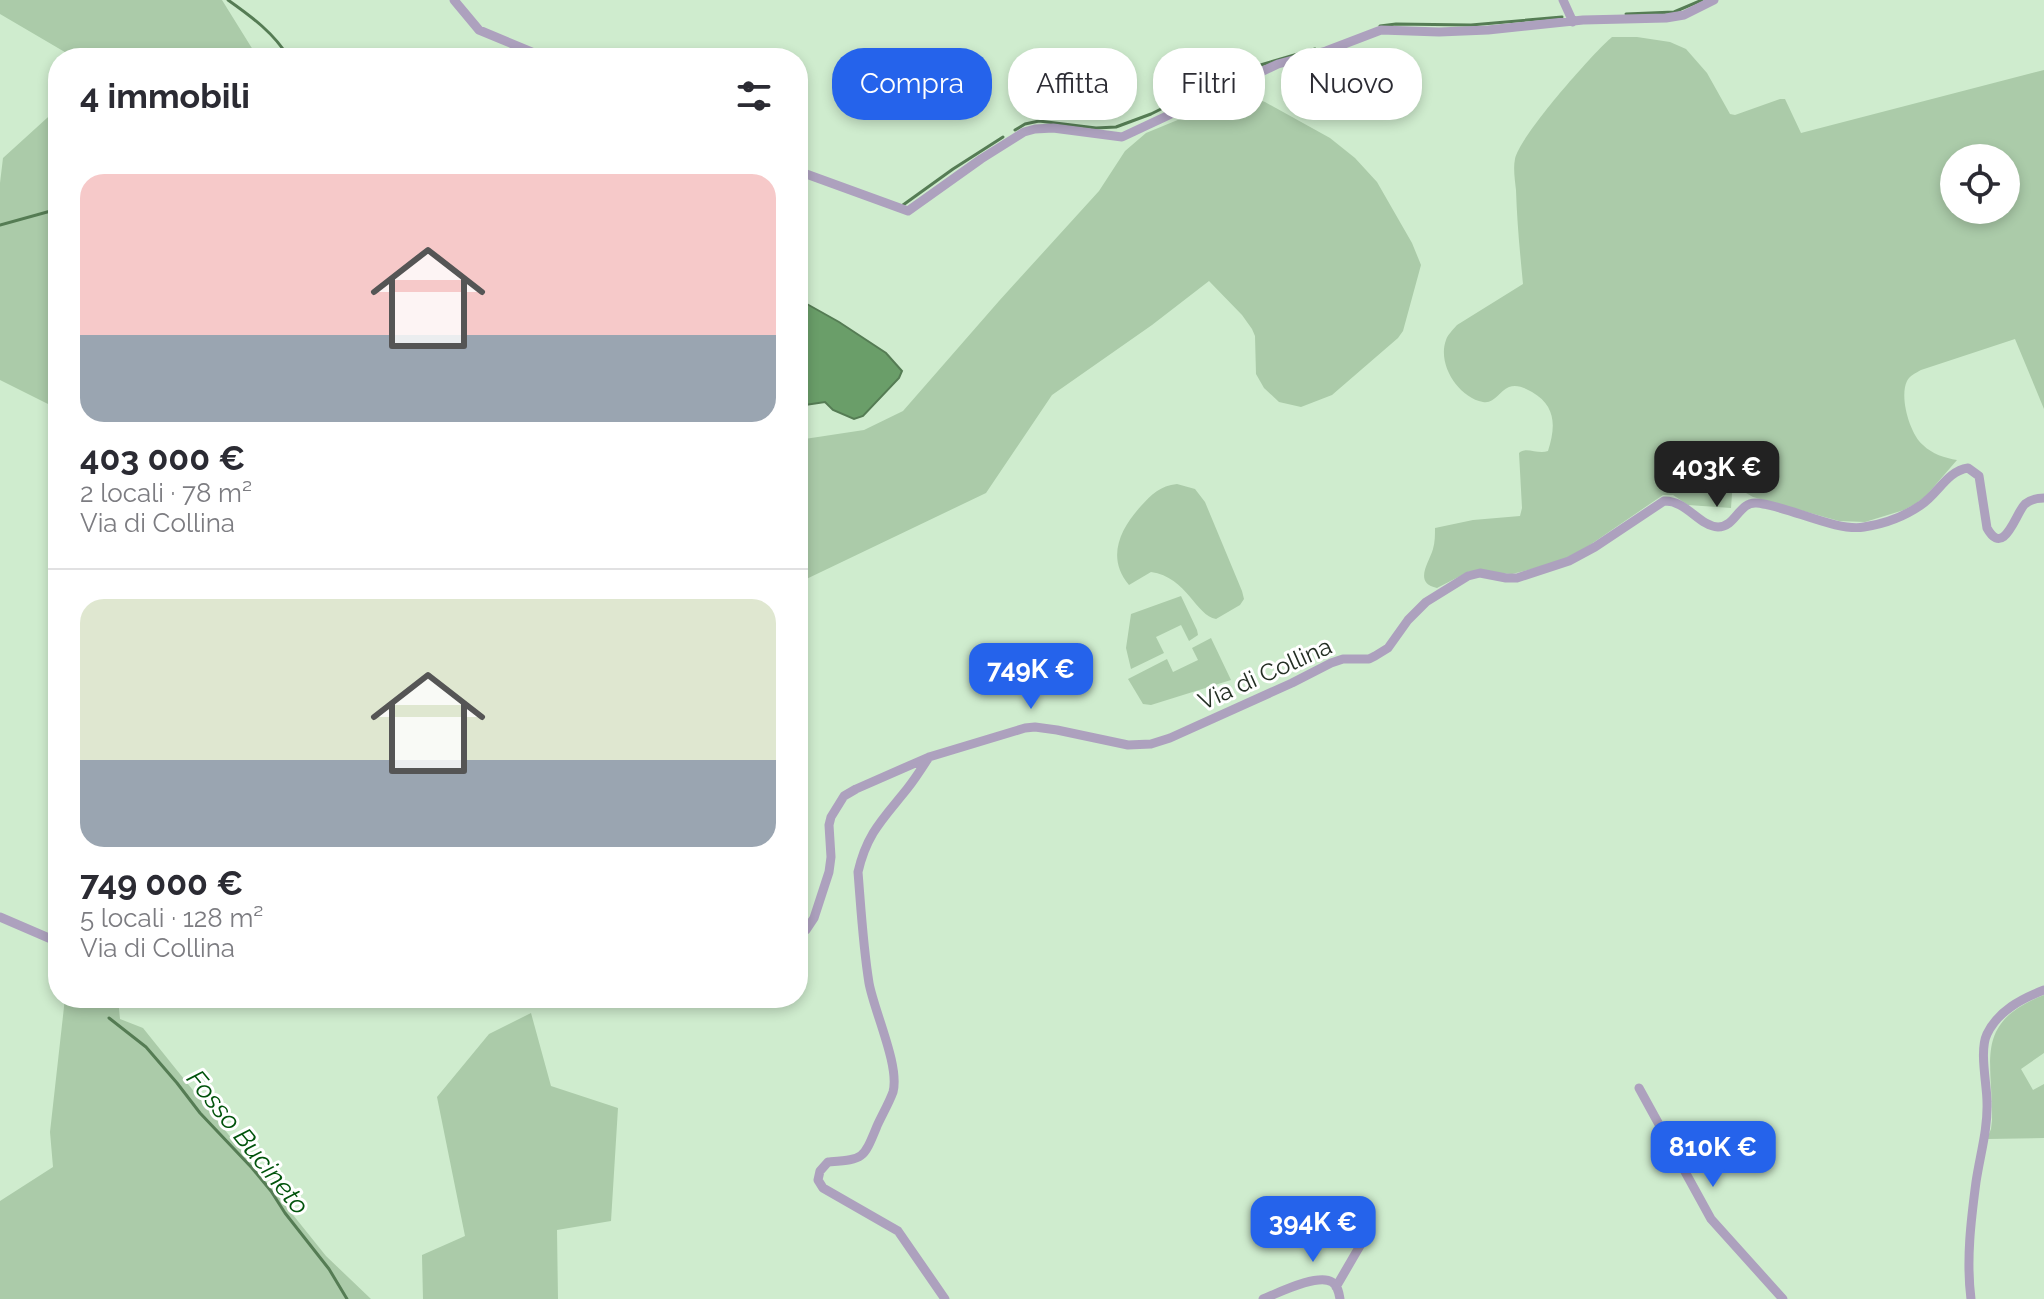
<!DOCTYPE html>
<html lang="it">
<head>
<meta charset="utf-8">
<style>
	:root { --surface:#fff; --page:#f7f7f7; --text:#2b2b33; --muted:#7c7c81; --line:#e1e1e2; --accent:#2563eb }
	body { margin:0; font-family:Raleway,sans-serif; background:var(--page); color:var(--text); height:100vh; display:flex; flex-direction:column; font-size:30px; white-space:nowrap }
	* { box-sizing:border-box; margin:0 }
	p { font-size:26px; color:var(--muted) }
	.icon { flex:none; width:44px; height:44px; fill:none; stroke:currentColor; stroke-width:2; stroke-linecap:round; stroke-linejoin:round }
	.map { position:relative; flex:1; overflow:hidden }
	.side { position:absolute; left:48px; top:48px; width:760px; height:960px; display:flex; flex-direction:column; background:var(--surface); border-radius:32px; box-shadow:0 4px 12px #0003 }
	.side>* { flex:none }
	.guide { position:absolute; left:832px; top:48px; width:760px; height:72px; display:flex; gap:16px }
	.tools { position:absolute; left:1940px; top:144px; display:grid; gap:16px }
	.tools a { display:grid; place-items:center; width:80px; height:80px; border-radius:50%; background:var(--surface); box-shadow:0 4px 12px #0003; font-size:40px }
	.price { position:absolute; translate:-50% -68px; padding:0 18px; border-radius:16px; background:var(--accent); color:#fff; font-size:26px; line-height:52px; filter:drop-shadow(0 2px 4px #0008) }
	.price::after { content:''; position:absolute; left:50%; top:48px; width:24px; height:18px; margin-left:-12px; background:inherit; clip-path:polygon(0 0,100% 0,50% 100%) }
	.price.current { background:#222; color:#fff }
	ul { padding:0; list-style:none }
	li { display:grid; align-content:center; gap:16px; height:424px; padding:0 32px }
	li+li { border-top:2px solid var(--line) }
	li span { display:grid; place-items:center; height:248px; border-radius:24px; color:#555 }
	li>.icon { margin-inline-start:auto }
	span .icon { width:144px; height:144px; fill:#fffc; stroke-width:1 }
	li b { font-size:34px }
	h2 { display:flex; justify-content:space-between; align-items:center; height:96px; padding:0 32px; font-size:34px }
	.pill { padding:0 28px; border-radius:32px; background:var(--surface); box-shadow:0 4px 12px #0003; font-size:28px; line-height:72px }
	.pill.current { background:var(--accent); color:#fff }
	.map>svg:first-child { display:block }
	.green { fill:#abcba9; fill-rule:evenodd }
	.water { fill:#6a9e69; stroke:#557c54; stroke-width:2 }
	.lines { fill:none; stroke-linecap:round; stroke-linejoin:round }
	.stream { stroke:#557c54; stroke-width:3 }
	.street { stroke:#ada1be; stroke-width:9 }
	.labels { text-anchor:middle; stroke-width:6; stroke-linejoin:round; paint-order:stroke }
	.street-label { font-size:24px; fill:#232e23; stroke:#fff }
	.water-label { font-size:26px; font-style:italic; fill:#00530b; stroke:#fff }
</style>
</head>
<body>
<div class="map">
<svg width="2044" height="1299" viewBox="0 0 2044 1299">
	<rect width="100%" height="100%" fill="#cfecce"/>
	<path class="green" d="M0 0H222L258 58H75L0 14Z
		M1612 37H1637L1670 42 1686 49 1707 73 1730 114 1735 115 1780 99H1785L1801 133 2044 70V409L2015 339 1921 370C1916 373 1910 375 1907 381 1899 397 1910 434 1923 445 1932 454 1945 458 1957 460L1925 497 1915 504 1904 510 1865 522 1839 521 1753 497 1746 493 1733 479 1731 508 1688 505 1673 495H1663L1584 549 1556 563 1512 574 1470 571 1437 588C1413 583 1429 563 1433 549 1435 542 1435 535 1435 528L1473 520 1520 516 1522 508 1519 453C1526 446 1538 455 1548 451 1556 426 1556 406 1532 392 1525 388 1517 384 1509 387 1499 391 1495 404 1483 402 1458 397 1437 364 1446 340 1448 334 1453 330 1457 325L1523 284C1520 253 1517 222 1516 190 1515 181 1513 168 1515 159 1519 137 1592 54 1612 37ZM1954 158H2006V210H1954Z
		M1246 95 1265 102 1330 138 1355 158 1377 182 1412 243 1421 265 1403 331 1398 338 1332 395 1301 407 1279 402 1264 388 1256 374 1255 336 1252 329 1242 315 1209 281 1152 325 1052 395 986 493 798 583V440L864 430 903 411 999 301 1099 191 1125 151 1146 133 1236 96Z
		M58 108V409L0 380V183L3 158Z
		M1177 484 1195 489 1205 502 1242 591 1244 599 1240 605 1216 619C1196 616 1187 577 1151 572L1129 585C1106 558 1120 529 1141 506 1152 494 1160 486 1177 484Z
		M1181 596 1197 630 1198 635 1189 641 1181 625 1156 637 1164 653 1131 669 1126 648 1131 614Z
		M1211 638 1231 680 1151 705 1143 704 1128 679 1167 659 1173 672 1198 660 1192 648Z
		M2044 995V1053L2021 1069 2033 1090 2044 1084V1138L1987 1139 1991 1129 1992 1120C1993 1059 1973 1023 2044 995Z
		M65 998H118L120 1019 143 1028 326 1256 371 1299H0V1201L53 1167 50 1132Z
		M531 1013 551 1086 618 1108 611 1221 557 1230 558 1299H423L422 1255 465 1236 437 1097 489 1034Z"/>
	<path class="water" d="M798 299 839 322 886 353 902 371 899 378 863 416 854 419 833 410 825 402 798 406Z"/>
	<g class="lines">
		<path class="stream" d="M228 0C252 17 274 33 289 58
			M1626 14 1674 12 1702 0
			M1380 26 1396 24 1471 25 1562 17
			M1015 130 1025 124 1039 121 1096 128 1116 127 1151 114 1233 73 1315 49
			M903 205 953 169 1003 137
			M0 225 58 209
			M109 1018 146 1047 177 1083 200 1113 252 1168 271 1191 285 1213 329 1269 347 1299"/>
		<path class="street" d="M454 0 479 30 546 58
			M1563 0 1573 22
			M798 171 908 211 981 159 1024 132 1035 129 1053 128 1122 137 1278 64 1326 51 1381 30 1439 32 1488 30 1583 20 1666 18 1684 15 1714 0
			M929 757C922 768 915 779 907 789 883 819 867 833 858 872 861 909 863 946 869 983 874 1011 900 1066 893 1092 889 1103 882 1115 877 1126 863 1160 864 1159 828 1162L820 1171 818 1180 823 1188 898 1231 945 1299
			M0 917 58 942
			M798 933 806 930 814 918 829 872 831 857 829 825 831 817 844 796 856 789 929 757 1025 728 1035 727 1057 730 1128 745 1151 744 1170 738 1292 683 1331 663 1343 659H1369L1375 656 1388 648 1408 620 1426 602 1468 576 1480 573 1506 578H1517L1569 561 1595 547 1664 501C1686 500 1699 526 1718 527 1736 527 1739 501 1757 503 1788 506 1836 532 1864 527 1884 524 1905 516 1921 505 1938 494 1947 471 1968 468L1979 476 1987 528C2004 559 2016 512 2025 504 2031 499 2037 498 2044 498
			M1639 1088 1711 1219 1783 1299
			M1336 1287 1368 1232
			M1263 1299C1278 1293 1318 1273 1332 1282 1338 1286 1339 1293 1340 1299
			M1971 1299C1966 1260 1971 1220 1976 1182 1980 1155 1988 1129 1987 1102 1987 1084 1979 1051 1987 1034 1998 1011 2021 999 2044 990"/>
	</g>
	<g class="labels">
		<g class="street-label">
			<text transform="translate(1265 674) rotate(-24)" y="8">Via di Collina</text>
		</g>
		<g class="water-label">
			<text transform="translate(248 1142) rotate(51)" y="9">Fosso Bucineto</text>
		</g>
	</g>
</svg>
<div class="tools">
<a><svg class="icon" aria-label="locate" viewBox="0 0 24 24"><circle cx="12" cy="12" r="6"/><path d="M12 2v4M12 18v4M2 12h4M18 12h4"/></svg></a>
</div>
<b class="price current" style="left:1717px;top:509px">403K €</b>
<b class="price" style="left:1031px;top:711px">749K €</b>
<b class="price" style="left:1713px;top:1189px">810K €</b>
<b class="price" style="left:1313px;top:1264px">394K €</b>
<div class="guide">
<a class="pill current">Compra</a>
<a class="pill">Affitta</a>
<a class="pill">Filtri</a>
<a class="pill">Nuovo</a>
</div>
<section class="side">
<h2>4 immobili<svg class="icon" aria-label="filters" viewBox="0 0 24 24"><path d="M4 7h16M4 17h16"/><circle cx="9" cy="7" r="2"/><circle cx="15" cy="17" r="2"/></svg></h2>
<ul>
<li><span style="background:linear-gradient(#f6c9c9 65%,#9aa5b1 0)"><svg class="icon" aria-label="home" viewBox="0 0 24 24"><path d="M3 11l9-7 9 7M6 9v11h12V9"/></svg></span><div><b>403 000 €</b><p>2 locali · 78 m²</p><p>Via di Collina</p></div></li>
<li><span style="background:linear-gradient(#dfe7d0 65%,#9aa5b1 0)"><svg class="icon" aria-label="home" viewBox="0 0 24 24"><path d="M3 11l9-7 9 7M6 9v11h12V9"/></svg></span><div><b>749 000 €</b><p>5 locali · 128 m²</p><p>Via di Collina</p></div></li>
</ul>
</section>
</div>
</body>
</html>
